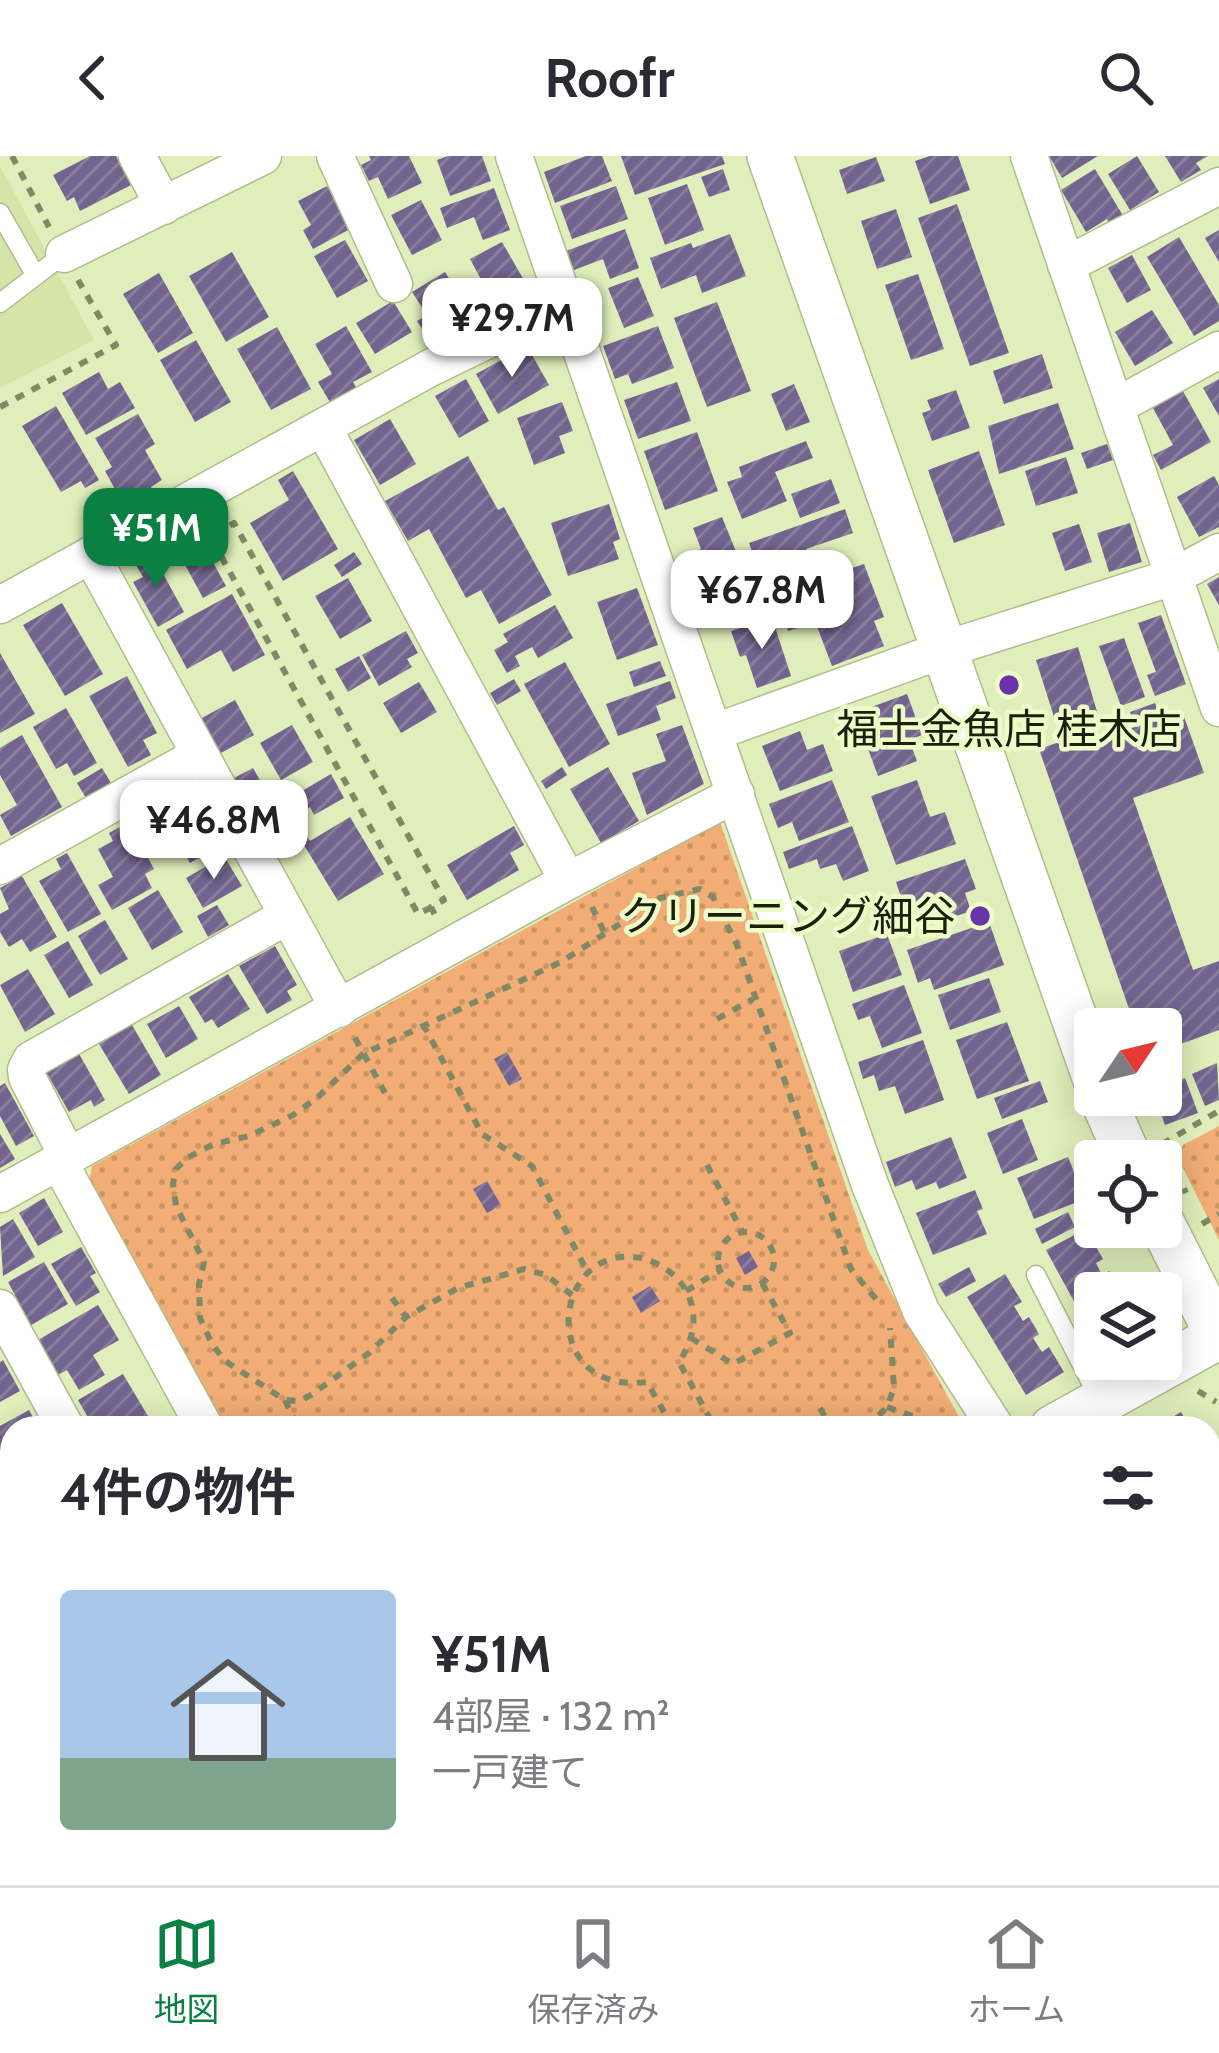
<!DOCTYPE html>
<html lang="ja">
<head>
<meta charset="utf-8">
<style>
	:root { --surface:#fff; --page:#f2f2f3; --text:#2b2b33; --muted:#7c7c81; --line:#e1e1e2; --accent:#0b8043 }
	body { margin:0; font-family:Cabin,"Noto Sans JP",sans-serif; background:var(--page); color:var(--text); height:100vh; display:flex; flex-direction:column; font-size:45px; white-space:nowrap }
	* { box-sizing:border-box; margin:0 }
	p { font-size:39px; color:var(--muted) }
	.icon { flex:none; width:66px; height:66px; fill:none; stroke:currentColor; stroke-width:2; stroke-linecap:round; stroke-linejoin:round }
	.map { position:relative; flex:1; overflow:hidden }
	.sheet { position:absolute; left:0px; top:1260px; width:1221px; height:471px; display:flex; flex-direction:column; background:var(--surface); border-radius:36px 36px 0 0; box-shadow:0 6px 30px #0003 }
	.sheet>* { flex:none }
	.needle { width:78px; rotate:55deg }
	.controls { position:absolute; left:1074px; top:852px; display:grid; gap:24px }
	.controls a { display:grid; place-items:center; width:108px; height:108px; border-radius:12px; background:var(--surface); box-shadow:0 6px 30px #0003; font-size:60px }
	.price { position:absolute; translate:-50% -102px; padding:0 27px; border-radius:24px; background:#fff; color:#222; font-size:39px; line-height:78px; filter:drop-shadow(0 3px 6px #0008) }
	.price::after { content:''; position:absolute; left:50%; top:72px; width:36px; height:27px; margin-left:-18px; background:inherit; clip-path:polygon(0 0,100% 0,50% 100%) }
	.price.active { background:var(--accent); color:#fff }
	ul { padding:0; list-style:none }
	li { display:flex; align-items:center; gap:36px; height:300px; padding:0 60px }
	li span { display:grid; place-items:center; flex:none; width:336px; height:240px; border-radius:12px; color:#555 }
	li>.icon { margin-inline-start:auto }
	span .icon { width:144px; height:144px; fill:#fffc; stroke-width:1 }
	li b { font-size:51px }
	h2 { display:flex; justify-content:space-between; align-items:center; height:144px; padding:0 60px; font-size:51px }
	header { display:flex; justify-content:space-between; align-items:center; height:156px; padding:0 60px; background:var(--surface); font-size:54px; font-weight:700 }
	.tab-bar { display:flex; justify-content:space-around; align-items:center; height:168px; border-top:3px solid var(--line); background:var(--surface); font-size:33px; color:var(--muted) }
	.tab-bar a { display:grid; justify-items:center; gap:6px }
	.tab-bar .active { color:var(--accent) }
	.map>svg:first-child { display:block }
	.built { fill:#d5e5aa }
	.park { fill:url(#park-dots) }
	.building { fill:url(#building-hatch) }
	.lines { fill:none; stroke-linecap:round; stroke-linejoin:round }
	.service-casing { stroke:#b0bd8b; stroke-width:21 }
	.minor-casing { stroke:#b0bd8b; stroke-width:39 }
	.tertiary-casing { stroke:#b0bd8b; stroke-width:48 }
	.path { stroke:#7f8966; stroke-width:6; stroke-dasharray:9 9; stroke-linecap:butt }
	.service { stroke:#fff; stroke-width:18 }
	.minor { stroke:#fff; stroke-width:36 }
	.tertiary { stroke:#fff; stroke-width:45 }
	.poi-dot { fill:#6933aa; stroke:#edfbc8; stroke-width:4.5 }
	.labels { text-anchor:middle; stroke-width:9; stroke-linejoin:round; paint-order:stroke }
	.poi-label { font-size:42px; fill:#1b200d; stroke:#edfbc8 }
</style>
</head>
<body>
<header><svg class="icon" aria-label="back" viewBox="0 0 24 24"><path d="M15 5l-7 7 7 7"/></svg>Roofr<svg class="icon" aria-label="search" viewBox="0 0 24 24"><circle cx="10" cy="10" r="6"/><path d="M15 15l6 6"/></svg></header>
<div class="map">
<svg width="1219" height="1729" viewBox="0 0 1219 1729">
	<defs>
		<pattern id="park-dots" width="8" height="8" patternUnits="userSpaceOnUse" patternTransform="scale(3)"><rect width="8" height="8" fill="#f1ad75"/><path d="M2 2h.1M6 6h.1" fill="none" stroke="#ce9564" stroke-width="1.8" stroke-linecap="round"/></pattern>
		<pattern id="building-hatch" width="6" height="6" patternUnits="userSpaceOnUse" patternTransform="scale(3)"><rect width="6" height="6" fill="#73648f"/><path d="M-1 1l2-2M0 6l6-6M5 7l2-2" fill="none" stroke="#897e9b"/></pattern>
	</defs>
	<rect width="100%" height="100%" fill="#e0eebb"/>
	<path class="built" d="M0 10 94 184 0 232Z"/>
	<path class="park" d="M720 666 868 1094 965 1272H223L89 1028 92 1010Z
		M1219 970V1084L1178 1002 1183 989Z"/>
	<path class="building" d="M90 0H116L131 29 80 55 74 41 67 45 53 19Z
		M369 0H409L422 27 388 43 378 21 369 25 361 9 371 4Z
		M448 0H482L491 25 450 40 437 4Z
		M586 0H602L612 25 555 47 544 16Z
		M621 0H722L725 8 635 39Z
		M930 0H958L970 34 930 48 915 5Z
		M1049 0H1098L1062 22Z
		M1137 0 1159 36 1130 54 1108 18Z
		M1165 0H1208L1196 7 1201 14 1181 26Z
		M876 1 885 25 847 38 839 14Z
		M723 13 730 34 709 41 701 21Z
		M1095 13 1125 63 1111 71 1107 63 1086 76 1061 34Z
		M687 28 704 74 665 89 648 42Z
		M327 30 350 73 313 93 303 74 311 69 298 45Z
		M616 30 628 63 572 83 560 50Z
		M494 32 510 74 483 84 474 61 447 72 440 52Z
		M421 44 442 84 412 99 391 59Z
		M957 48 1009 197 970 210 918 62Z
		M896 53 912 101 877 113 861 65Z
		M625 73 639 112 610 123 603 103 574 114 566 95Z
		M1219 74V106L1205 82Z
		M730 78 746 120 702 137 696 119 661 133 650 102 691 87 693 92Z
		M1179 81 1219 149V165L1194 180 1147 101Z
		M345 84 368 125 337 142 314 100Z
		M502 86 529 133 496 151 470 103Z
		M232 96 269 161 226 186 189 120Z
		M1132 99 1151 134 1127 147 1108 112Z
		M445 116 456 134 462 130 481 162 458 177 454 170 430 185 417 165 427 159 412 136Z
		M159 117 193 177 158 197 123 138Z
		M918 118 944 193 911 204 885 129Z
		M638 121 654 160 624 172 608 132Z
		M393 145 412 176 375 198 356 167Z
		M717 146 751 235 707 251 674 162Z
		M1152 154 1173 187 1135 210 1115 176Z
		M346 170 372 216 353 226 357 233 331 248 318 226 332 218 315 188Z
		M658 170 674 212 632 228 628 218 615 223 603 190Z
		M277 171 311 233 271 254 237 193Z
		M196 184 231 246 195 266 160 204Z
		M527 190 549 229 498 258 476 218Z
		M1042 198 1053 232 1004 248 993 215Z
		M99 216 108 233 120 226 135 252 86 279 62 237Z
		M466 223 489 265 459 282 435 240Z
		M1219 223V260L1203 232Z
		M677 226 691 265 638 283 624 244Z
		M794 228 810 266 786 275 771 238Z
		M956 234 970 272 932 285 922 257 931 254 927 244Z
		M1183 235 1211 286 1161 314 1153 299 1173 289 1153 252Z
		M562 246 573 275 559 280 565 297 534 309 517 262Z
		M1058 247 1074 293 999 318 988 270Z
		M56 250 99 324 85 332 81 325 61 336 22 270Z
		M138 258 155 288 145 294 162 324 151 331 155 339 127 355 105 315 112 311 95 282Z
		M390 263 416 308 380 329 354 284Z
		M697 276 718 335 665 354 644 295Z
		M806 285 813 302 775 316 787 345 742 363 727 326 742 321 739 311Z
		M1107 288 1113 304 1087 313 1081 297Z
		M979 295 1005 369 954 387 928 314Z
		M468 300 498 354 504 351 552 439 499 468 481 434 466 442 429 373 408 385 385 345Z
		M1066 301 1078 337 1036 350 1025 315Z
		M293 315 338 393 283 425 250 367 289 344 278 324Z
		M1214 320 1219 329V371L1199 381 1177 341Z
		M831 323 840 347 800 362 791 338Z
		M609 348 620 383 613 386 619 403 568 420 551 367Z
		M845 353 853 377 806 393 811 407 826 402 834 423 783 441 778 428 747 438 739 416 757 409 749 387Z
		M722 361 739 403 699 419 691 398 701 393 693 372Z
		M1130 367 1142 406 1109 416 1097 377Z
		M1079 368 1092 406 1065 415 1052 377Z
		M188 374 193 385 199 381 226 430 203 442 171 383Z
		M150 394 184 456 158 471 133 426 143 421 133 404Z
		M354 396 362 408 342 421 334 409Z
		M864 408 884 461 874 465 884 490 832 510 808 447 844 434 838 417Z
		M714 420 720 436 691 446 685 430Z
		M1219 421V449L1207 428Z
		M348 422 372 465 340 483 315 440Z
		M637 432 658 489 617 504 597 446Z
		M232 438 265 499 233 516 221 494 187 513 166 474Z
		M62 447 103 518 65 540 23 469Z
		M555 449 573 482 538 502 532 491 515 500 520 510 507 517 494 494 508 486 503 478Z
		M801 450 807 469 788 475 782 456Z
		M1161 459 1186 528 1155 540 1147 519 1156 516 1138 467Z
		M772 462 791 520 757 532 746 499 740 501 731 475Z
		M406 475 418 497 407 503 412 511 379 530 362 499Z
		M1124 482 1145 541 1121 550 1099 490Z
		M1078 491 1098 559 1067 569 1064 558 1054 561 1036 504Z
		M0 497 35 558 0 577Z
		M359 500 371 522 348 536 335 513Z
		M660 505 666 520 634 531 629 516Z
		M565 506 610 588 569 611 524 528Z
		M127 520 157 577 143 584 151 599 128 611 89 540Z
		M514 523 521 535 497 549 490 537Z
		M670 525 676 542 656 550 661 564 618 580 606 548Z
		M419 526 437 556 401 577 383 547Z
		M907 538 922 579 909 584 917 605 878 620 855 557Z
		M235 544 254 579 219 598 200 563Z
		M1155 547 1161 562 1182 555 1204 617 1133 642 1193 814 1219 805V874L1178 889 1182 903 1161 910V873H1136L1039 593 1095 574 1098 583 1135 571 1130 556Z
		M66 552 97 607 74 620 67 607 56 613 33 571Z
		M292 569 313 606 281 624 260 587Z
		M682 569 704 628 647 659 632 617 666 605 656 578Z
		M800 575 807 594 823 588 833 615 780 635 762 590Z
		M22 579 62 651 11 680 0 659 17 649 0 619V592Z
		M562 611 567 619 546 633 541 625Z
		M608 611 639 665 601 687 570 633Z
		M102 612 111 627 86 642 77 627Z
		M253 612 265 633 246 644 234 622Z
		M331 618 344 642 314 659 310 651 294 660 285 645Z
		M832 624 849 666 799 685 792 666 778 672 769 648Z
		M917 624 930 661 945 656 956 688 896 709 871 640Z
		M194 642 221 690 190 707 163 660Z
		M350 661 384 718 338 745 304 689 283 702 273 685 300 669 310 685Z
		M129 666 154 713 145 718 152 732 112 754 98 729 113 721 98 693 113 685 109 677Z
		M514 670 524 689 510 697 519 714 467 744 447 709Z
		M852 670 869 715 843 725 836 708 820 713 817 703 789 713 783 696Z
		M67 697 101 758 68 776 39 725 61 713 56 703Z
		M224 700 242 730 203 752 186 722Z
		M965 703 976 733 965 737 971 755 930 769 925 753 907 759 896 726Z
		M22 720 57 781 30 796 22 783 9 791 0 776V758L9 753 0 732Z
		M158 734 183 776 152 794 128 752Z
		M217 749 229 769 208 781 197 760Z
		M105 764 128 803 100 819 78 780Z
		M989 766 1004 809 934 834 930 822 918 827 907 794Z
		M887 778 902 819 853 836 839 795Z
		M68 785 93 829 69 842 44 799Z
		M275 790 297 829 287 835 292 844 267 858 239 810Z
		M28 813 55 858 25 876 0 829Z
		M228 818 250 853 218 872 212 863 205 867 189 841Z
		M989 822 1001 856 950 874 938 839Z
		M904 829 922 877 882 892 870 860 858 864 852 848Z
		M179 850 198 883 166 902 147 868Z
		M1007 866 1029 925 977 943 956 884Z
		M132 869 161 919 129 938 99 888Z
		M923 884 944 944 905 958 895 930 879 935 874 919 863 923 858 906Z
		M78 896 105 944 94 951 91 944 69 956 45 914Z
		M507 896 522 923 509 930 494 903Z
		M1217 907 1219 944 1205 950 1192 918Z
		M1185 922 1198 957 1165 969 1154 939H1161V930Z
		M1040 925 1048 946 1002 963 994 942Z
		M5 927 34 980 16 990 0 960V930Z
		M1022 963 1038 1004 1003 1018 987 977Z
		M0 978 15 1003 0 1012Z
		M951 981 967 1022 939 1033 936 1026 916 1034 912 1024 895 1031 886 1006Z
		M1068 1001 1085 1043 1034 1063 1017 1022Z
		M487 1025 501 1049 487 1057 473 1033Z
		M975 1034 983 1053 977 1055 987 1078 933 1099 916 1057Z
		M44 1042 63 1076 38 1090 19 1057Z
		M1068 1056 1075 1071 1042 1088 1035 1073Z
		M13 1063 35 1101 3 1120 0 1071Z
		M1086 1073 1103 1103 1096 1107 1102 1119 1109 1115 1120 1135 1095 1137V1184L1046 1094Z
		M81 1091 96 1117 90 1120 100 1136 76 1150 51 1108Z
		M749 1095 758 1111 745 1119 736 1102Z
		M44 1106 68 1148 31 1169 8 1126Z
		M969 1111 976 1125 946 1141 938 1128Z
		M1005 1118 1022 1146 1014 1150 1023 1165 1029 1161 1039 1178 1033 1182 1042 1196 1049 1191 1064 1216 1026 1239 967 1141Z
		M650 1130 660 1145 641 1157 632 1141Z
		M98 1149 119 1184 93 1199 105 1219 79 1234 67 1214 58 1219 38 1184Z
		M3 1204 20 1235 0 1246V1206Z
		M123 1218 155 1272H94L78 1244Z
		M29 1254 39 1272H12V1316L0 1294V1270Z
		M1181 1256 1190 1272H1154Z
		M1209 1304 1219 1321V1354L1214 1357 1209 1348Z
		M0 1330 12 1352V1381L0 1388Z
		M1219 1374V1427L1209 1432V1379Z
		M12 1395V1441L0 1447V1401Z
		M0 1612 12 1632V1686L0 1692Z
		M26 1719H76L81 1729H26L22 1721Z
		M347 1719H390L396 1729H352Z
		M416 1719H457L440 1729H422Z
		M481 1719H542L546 1728 486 1729Z
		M582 1719 590 1729H564Z
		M596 1719H635L641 1729H601Z
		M819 1719H844L849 1729H801Z
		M910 1719H963L970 1729H917Z"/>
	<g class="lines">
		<g class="service-casing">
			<path id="service" d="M0 57 36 120
				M0 147 64 98
				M1036 1119 1101 1246"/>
		</g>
		<g class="minor-casing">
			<path id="minor" d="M137 0 164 50
				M335 0 394 128
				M514 0 870 1029 921 1155 996 1272
				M1029 0 1219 552
				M64 98 263 0
				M1066 109 1219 30
				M1115 251 1219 194
				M323 271 568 725
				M91 399 339 853
				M0 449 430 212 564 147
				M715 576 943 494 1173 421 1219 396
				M0 710 198 600
				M68 1001 27 921 26 914 31 904 287 760
				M59 1006 205 1272
				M0 1038 568 725 736 638
				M0 1152 66 1272
				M0 1513 12 1535
				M1209 1669 1219 1687
				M115 1719 120 1729
				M677 1719 683 1729
				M875 1719 880 1729
				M757 1729 776 1719"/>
		</g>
		<g class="tertiary-casing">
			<path id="tertiary" d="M770 0 1095 921
				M1101 939 1130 1005
				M1161 1066 1219 1181
				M1053 1272 1219 1180
				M219 1729 237 1719"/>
		</g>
		<path class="path" d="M12 0 49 71
			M0 251 116 189 78 124
			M217 367 221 374 234 367 444 744 431 751 436 761
			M221 374 210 380 418 758 430 752
			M592 751 604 776
			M717 863 753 843
			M423 868 482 978 532 1010 588 1117
			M355 882 385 937
			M1162 988 1219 955
			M1168 1000 1186 1037
			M707 1009 742 1075
			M1202 1068 1219 1058
			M718 1104a28 28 0 1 1 56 0a28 28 0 1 1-56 0Z
			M686 1135 719 1115
			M572 1139 546 1119 524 1113 458 1132 406 1161 369 1197 311 1239 299 1245 285 1244 225 1205 212 1188 200 1162 199 1128 204 1106 176 1050 173 1028 176 1013 187 1002 214 988 249 980 293 959 317 942 363 898 561 806 660 742 700 733 713 741 737 789 851 1113 881 1149
			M392 1142 406 1161
			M691 1182 733 1208 790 1177 762 1127
			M1198 1235 1216 1246
			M285 1244 298 1272
			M887 1251 945 1272
			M820 1252 831 1272
			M673 1272 647 1226C534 1240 552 1080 645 1103 662 1108 678 1120 687 1136 699 1160 693 1185 679 1206L715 1272
			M866 1272 887 1251 894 1232 890 1172"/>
		<use href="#service" class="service"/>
		<use href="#minor" class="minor"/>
		<use href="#tertiary" class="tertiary"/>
	</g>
	<g class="poi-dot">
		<circle cx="1009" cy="529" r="12"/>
		<circle cx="980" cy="760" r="12"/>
	</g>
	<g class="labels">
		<g class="poi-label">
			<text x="1009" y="588">福士金魚店 桂木店</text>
			<text x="956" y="775" text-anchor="end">クリーニング細谷</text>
		</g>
	</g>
</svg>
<div class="controls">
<a><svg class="needle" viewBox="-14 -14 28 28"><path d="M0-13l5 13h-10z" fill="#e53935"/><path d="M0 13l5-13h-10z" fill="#7c7c81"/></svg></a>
<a><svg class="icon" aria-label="locate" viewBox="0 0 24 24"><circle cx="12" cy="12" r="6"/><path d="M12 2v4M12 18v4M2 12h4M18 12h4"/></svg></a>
<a><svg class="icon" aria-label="layers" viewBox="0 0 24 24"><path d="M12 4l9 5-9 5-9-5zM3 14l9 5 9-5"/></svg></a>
</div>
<b class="price" style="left:512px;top:224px">¥29.7M</b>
<b class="price active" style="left:156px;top:434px">¥51M</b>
<b class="price" style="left:762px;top:496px">¥67.8M</b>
<b class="price" style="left:214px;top:726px">¥46.8M</b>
<section class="sheet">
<h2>4件の物件<svg class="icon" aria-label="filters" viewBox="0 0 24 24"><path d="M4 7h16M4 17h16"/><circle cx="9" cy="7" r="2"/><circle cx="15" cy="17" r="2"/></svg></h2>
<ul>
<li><span style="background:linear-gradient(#a9c7e8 70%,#7fa58c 0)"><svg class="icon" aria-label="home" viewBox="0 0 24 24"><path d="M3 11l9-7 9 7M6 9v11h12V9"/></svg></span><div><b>¥51M</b><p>4部屋 · 132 m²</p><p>一戸建て</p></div></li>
</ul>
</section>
</div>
<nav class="tab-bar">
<a class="active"><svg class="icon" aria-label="map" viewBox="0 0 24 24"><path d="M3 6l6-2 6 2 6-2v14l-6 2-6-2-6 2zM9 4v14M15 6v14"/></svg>地図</a>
<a><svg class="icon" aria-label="saved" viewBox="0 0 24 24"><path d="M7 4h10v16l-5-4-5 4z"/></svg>保存済み</a>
<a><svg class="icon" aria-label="home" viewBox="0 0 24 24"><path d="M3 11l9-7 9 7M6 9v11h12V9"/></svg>ホーム</a>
</nav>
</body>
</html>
